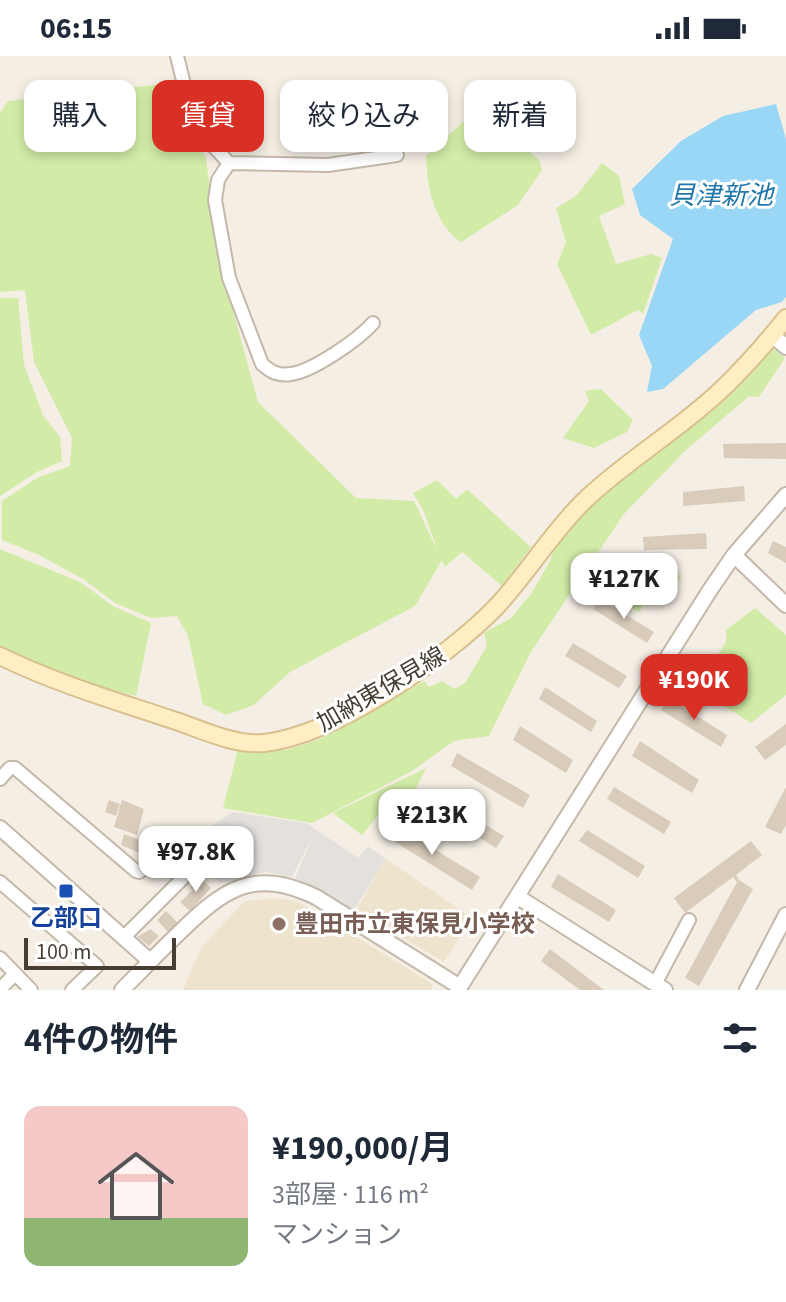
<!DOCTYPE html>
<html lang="ja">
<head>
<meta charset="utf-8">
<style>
	:root { --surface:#fff; --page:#f6f6f7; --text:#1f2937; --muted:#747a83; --accent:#d93025 }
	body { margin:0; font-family:"Source Sans 3","Noto Sans JP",sans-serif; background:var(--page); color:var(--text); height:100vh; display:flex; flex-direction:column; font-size:30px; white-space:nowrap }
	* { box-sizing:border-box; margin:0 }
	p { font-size:26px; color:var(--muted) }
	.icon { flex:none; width:44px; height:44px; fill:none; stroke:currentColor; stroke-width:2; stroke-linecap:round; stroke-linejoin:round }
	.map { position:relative; height:934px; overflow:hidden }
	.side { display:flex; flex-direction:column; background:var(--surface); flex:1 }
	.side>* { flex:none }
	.banner { position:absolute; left:24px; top:24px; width:738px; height:72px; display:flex; gap:16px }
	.scale { position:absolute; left:24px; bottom:20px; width:152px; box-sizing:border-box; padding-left:8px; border:4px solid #463e33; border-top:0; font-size:22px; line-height:28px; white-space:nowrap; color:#463e33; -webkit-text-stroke:6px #fff; paint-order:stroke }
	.price { position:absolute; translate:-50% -68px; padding:0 18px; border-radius:16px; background:#fff; color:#222; font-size:26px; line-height:52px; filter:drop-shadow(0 2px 4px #0008) }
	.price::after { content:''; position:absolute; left:50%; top:48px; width:24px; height:18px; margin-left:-12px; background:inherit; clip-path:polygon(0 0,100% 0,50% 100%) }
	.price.selected { background:var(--accent); color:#fff }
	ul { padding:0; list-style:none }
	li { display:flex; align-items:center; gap:24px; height:200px; padding:0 24px }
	li span { display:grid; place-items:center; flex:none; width:224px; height:160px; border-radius:16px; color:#555 }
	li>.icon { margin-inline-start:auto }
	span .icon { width:96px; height:96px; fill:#fffc; stroke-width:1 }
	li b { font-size:34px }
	h2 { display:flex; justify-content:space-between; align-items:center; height:96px; padding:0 24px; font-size:34px }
	.chip { padding:0 28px; border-radius:16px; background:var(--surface); box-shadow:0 4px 12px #0003; font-size:28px; line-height:72px }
	.chip.selected { background:var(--accent); color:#fff }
	.status { display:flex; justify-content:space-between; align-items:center; height:56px; padding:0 40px; background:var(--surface); direction:ltr }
	.status svg { height:22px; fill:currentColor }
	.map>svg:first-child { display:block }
	.education { fill:#eee3cc }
	.green { fill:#d2eca8 }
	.parking { fill:#e4e1dd }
	.water { fill:#9ad7f7 }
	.building { fill:#d9ccbb }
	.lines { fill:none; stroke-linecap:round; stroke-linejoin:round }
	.minor-casing { stroke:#c3b8a9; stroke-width:16 }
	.tertiary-casing { stroke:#c3b8a9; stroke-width:18 }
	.secondary-casing { stroke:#d8c08f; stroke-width:20 }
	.minor { stroke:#fff; stroke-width:12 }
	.tertiary { stroke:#fff; stroke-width:14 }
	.secondary { stroke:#ffedc3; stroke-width:16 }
	.transit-dot { fill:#1a4fb4; stroke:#fff; stroke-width:3 }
	.education-dot { fill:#8d6e63; stroke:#fff; stroke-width:3 }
	.labels { text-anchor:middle; stroke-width:6; stroke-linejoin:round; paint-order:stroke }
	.street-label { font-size:24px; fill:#463e33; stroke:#fff }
	.transit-label { font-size:24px; font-weight:bold; fill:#164399; stroke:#fff }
	.education-label { font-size:24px; font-weight:bold; fill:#785e54; stroke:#fff; text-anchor:start }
	.water-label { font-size:26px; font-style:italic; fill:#2179ab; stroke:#fff }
</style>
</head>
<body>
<div class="status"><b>06:15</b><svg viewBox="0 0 49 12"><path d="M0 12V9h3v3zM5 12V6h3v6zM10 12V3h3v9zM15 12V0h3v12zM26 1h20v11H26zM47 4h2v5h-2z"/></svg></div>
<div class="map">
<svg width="786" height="934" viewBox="0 0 786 934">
	<rect width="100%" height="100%" fill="#f4eee4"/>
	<path class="education" d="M386 803 472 862 444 906 356 854Z
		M276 842 299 846 431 927 432 934H183L202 890 245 845Z"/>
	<path class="green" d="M163 28 206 102 219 203 258 346 356 442 414 445 438 496 424 456 413 437 437 424 456 443 467 433 531 491 502 530 462 496 445 511 442 504 415 550 290 616 254 649 226 659 203 648 188 580 177 560 151 562 115 547 83 523 39 499 2 484V445L37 422 70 410 72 382 34 306 25 234 0 236V57L8 45Z
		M478 52 539 104 542 114 518 149 461 186C434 168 427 131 426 100Z
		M602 107 619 120 625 148 599 160 616 208 651 198 662 202 643 258 638 254 591 279 557 208 566 186 556 152 576 140Z
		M0 242H18L24 309 43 359 60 381 62 405 37 416 0 440Z
		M772 292 785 302 759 341 749 340 685 395 624 458 532 594 489 680 454 685 412 715 312 767 223 752 238 693 287 694 320 683 424 625 429 631 442 625 454 633 465 627 487 590 484 577 511 562 531 538 549 507 557 485 597 444 731 336Z
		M601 333 633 364 627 376 594 392 563 382 589 345 585 335Z
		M0 493 80 526 113 550 151 567 136 640 44 616 0 593Z
		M627 504 653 515 682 519 666 545 651 536 639 556 608 537Z
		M755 552 786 579V639L751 667 696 632 726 586V574Z
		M426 712 408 748 394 740 362 779 333 757Z"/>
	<path class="parking" d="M233 756 306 767 358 802 368 790 386 803 353 855 295 822 315 776 292 821 266 816 220 827 191 783Z"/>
	<path class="water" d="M776 48 786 83V241L782 246 756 254 663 333 647 336 652 310 639 279 673 183 640 159 632 133 681 85 723 60Z"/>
	<path class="building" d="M786 387V403L724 402 723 388Z
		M744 430 745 445 683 450V436Z
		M706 477 707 493 644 494 643 481Z
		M773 485 786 491V507L768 497Z
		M600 543 654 576 647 587 593 553Z
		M573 587 627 620 619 632 565 600Z
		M545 631 597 665 591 676 539 643Z
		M668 642 727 679 721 691 661 654Z
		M786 668V689L765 704 755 691Z
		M520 670 573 704 566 717 513 684Z
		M640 685 699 724 692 737 632 700Z
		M457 697 530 739 523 752 451 710Z
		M614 731 671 766 664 778 607 743Z
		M786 731V769L781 778 765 771Z
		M431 736 504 780 496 792 425 748Z
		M109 744 120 748 116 760 105 756Z
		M122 744 144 753 137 779 114 771Z
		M391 767 480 821 472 834 384 779Z
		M587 774 645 810 638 822 579 785Z
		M124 778 144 786 140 797 121 789Z
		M751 785 762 799 736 819 739 824 753 833 699 930 685 922 737 826 733 821 685 857 674 842Z
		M558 818 616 854 609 866 551 831Z
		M200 822 211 832 190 855 180 846 193 834 190 831Z
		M166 855 178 867 168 876 157 864Z
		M150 873 159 880 149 890 137 881Z
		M550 893 604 934H580L541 905Z"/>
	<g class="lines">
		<g class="minor-casing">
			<path id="minor" d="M177 0 194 69 229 107 328 109 397 99
				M229 107 218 124 215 144 229 222 262 308C271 316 278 320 291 318 313 315 358 284 373 267
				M0 723 10 712H15L136 815 139 816 174 792 191 808V814L123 882
				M0 826 97 910 72 934
				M0 902 31 934
				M655 928 689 864
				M0 933 15 918"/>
		</g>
		<g class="tertiary-casing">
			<path id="tertiary" d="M772 279 786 291
				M734 499 786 549
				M0 772 150 905
				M518 841 665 934
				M122 934C141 915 160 895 179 877 224 833 253 811 316 841L460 931
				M458 934 710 534 734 499 786 439
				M747 934 786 859"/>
		</g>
		<g class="secondary-casing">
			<path id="secondary" d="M0 600C55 627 113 644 170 663 199 672 233 690 264 687 335 679 447 602 496 551 528 517 551 477 585 444 627 404 679 374 721 334 744 312 766 287 786 262"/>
		</g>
		<use href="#minor" class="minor"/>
		<use href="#tertiary" class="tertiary"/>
		<use href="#secondary" class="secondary"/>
	</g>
	<rect class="transit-dot" x="58" y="827" width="16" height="16" rx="4"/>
	<circle class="education-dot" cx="279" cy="868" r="8"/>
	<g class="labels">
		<g class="street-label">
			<text transform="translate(381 633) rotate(-30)" y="8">加納東保見線</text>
		</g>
		<g class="transit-label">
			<text x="66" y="870">乙部口</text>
		</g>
		<g class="education-label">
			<text x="295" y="876">豊田市立東保見小学校</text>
		</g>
		<g class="water-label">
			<text x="721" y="148">貝津新池</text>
		</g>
	</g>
</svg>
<div class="scale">100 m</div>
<b class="price" style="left:624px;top:565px">¥127K</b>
<b class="price selected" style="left:694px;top:666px">¥190K</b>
<b class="price" style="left:432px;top:801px">¥213K</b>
<b class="price" style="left:196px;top:838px">¥97.8K</b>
<div class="banner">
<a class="chip">購入</a>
<a class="chip selected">賃貸</a>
<a class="chip">絞り込み</a>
<a class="chip">新着</a>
</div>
</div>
<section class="side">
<h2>4件の物件<svg class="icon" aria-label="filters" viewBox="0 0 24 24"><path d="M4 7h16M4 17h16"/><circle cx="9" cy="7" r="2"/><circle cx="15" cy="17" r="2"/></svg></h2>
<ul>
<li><span style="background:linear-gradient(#f6c9c9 70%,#8fb573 0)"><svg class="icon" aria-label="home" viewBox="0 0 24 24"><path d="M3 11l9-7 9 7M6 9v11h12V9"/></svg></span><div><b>¥190,000/月</b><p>3部屋 · 116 m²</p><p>マンション</p></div></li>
</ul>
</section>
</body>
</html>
